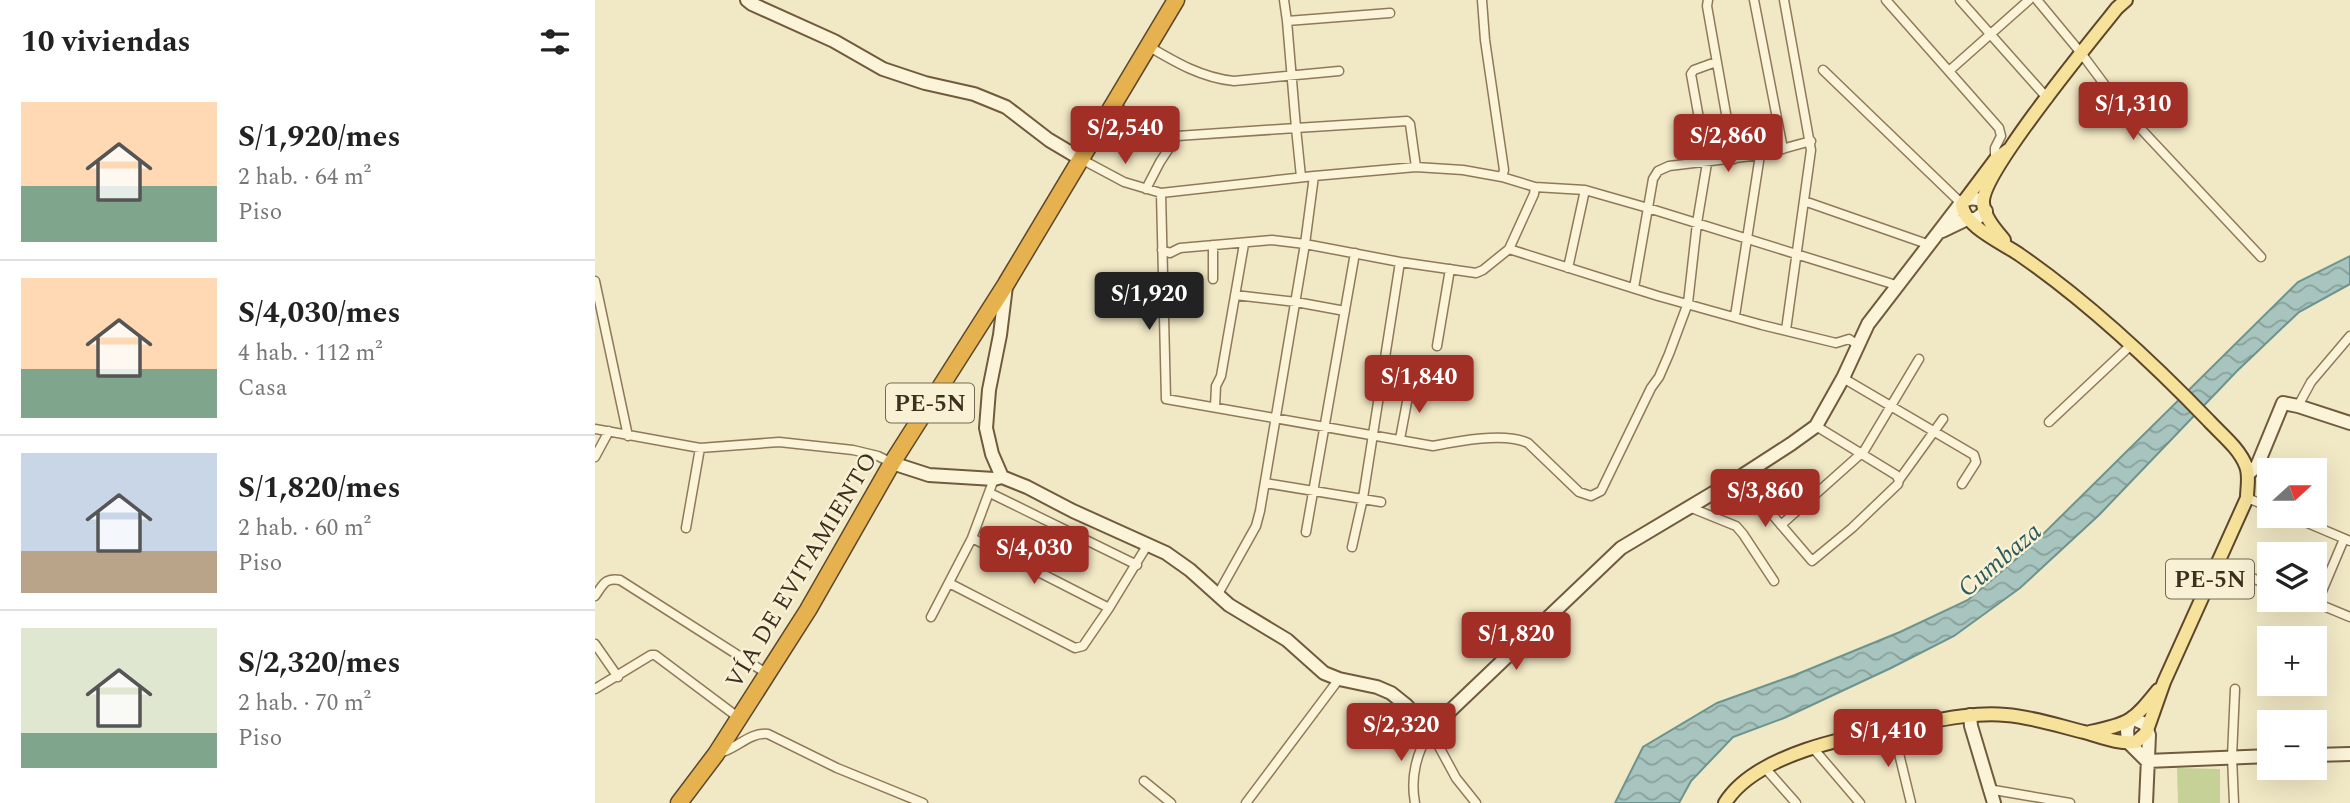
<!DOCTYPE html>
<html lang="es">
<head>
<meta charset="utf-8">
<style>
	:root { --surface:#fff; --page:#f6f6f6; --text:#222; --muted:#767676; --line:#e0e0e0; --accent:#a12f25 }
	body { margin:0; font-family:Spectral,serif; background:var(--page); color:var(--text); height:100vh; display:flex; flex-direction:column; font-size:26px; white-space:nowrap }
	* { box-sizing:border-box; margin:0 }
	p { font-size:23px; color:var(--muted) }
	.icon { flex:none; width:38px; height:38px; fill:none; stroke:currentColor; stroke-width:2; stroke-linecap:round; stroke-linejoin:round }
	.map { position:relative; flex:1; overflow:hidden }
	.side { display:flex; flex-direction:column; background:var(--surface); width:595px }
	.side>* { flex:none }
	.needle { width:46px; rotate:69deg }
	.tools { position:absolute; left:1662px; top:458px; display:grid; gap:14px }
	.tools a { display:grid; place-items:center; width:70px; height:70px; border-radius:0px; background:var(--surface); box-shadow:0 7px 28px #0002; font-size:35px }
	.price { position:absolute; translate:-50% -60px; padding:0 16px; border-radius:7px; background:var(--accent); color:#fff; font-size:23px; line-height:46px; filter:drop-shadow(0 2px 4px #0008) }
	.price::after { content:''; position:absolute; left:50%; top:42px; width:21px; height:16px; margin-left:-10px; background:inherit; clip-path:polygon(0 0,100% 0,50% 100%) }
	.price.active { background:#222; color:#fff }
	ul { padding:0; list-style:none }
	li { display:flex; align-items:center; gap:21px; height:175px; padding:0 21px }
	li+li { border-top:2px solid var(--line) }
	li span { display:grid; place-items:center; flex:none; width:196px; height:140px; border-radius:0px; color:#555 }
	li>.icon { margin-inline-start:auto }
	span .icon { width:84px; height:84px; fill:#fffc; stroke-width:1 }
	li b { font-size:30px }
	h2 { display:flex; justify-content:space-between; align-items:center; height:84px; padding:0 21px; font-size:30px }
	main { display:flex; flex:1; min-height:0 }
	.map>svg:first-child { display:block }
	.green { fill:#c5d197 }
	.water { fill:url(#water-waves); stroke:#6c948e; stroke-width:2 }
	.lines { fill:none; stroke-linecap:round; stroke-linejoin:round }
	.street-casing { stroke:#8e7a59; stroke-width:11 }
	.secondary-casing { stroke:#705b3c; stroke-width:16 }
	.primary-casing { stroke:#5c472d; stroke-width:16 }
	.highway-casing { stroke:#5c472d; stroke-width:19 }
	.street { stroke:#fbf4d9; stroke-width:8 }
	.secondary { stroke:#fbf4d9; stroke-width:12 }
	.primary { stroke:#f6e29a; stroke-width:12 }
	.highway { stroke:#e6b250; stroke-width:16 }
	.labels { text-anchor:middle; stroke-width:5; stroke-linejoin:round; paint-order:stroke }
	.shield { fill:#f8f1d5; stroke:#756a55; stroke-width:2 }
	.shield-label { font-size:23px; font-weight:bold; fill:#3d301e }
	.street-label { font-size:24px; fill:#3d301e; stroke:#f8f1d5 }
	.water-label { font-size:26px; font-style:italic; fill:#2c5c5e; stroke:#f8f1d5 }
</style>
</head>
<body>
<main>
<section class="side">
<h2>10 viviendas<svg class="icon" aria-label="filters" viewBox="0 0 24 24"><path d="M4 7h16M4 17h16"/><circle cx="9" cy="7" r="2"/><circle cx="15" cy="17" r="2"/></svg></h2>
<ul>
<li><span style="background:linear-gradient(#ffd9b3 60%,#7fa58c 0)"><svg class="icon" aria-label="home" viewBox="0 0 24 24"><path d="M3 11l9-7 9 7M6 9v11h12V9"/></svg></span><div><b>S/1,920/mes</b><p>2 hab. · 64 m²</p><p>Piso</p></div></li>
<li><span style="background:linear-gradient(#ffd9b3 65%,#7fa58c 0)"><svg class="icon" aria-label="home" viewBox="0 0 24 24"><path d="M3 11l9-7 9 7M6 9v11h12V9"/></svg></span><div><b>S/4,030/mes</b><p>4 hab. · 112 m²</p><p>Casa</p></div></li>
<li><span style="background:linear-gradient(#c9d6e8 70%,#b9a48a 0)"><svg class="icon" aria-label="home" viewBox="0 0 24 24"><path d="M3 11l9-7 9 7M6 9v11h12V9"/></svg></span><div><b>S/1,820/mes</b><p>2 hab. · 60 m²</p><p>Piso</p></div></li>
<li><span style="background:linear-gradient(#dfe7d0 75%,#7fa58c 0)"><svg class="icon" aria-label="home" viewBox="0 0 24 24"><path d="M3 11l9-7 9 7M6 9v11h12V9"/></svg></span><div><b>S/2,320/mes</b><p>2 hab. · 70 m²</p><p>Piso</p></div></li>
</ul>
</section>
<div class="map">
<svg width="1755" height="803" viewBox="0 0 1755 803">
	<defs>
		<pattern id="water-waves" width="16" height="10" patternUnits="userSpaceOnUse" patternTransform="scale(1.75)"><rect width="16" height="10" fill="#a7c4be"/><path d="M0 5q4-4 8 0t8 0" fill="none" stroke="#89a09a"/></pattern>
	</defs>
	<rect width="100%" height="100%" fill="#f1e8c5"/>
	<path class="green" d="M1582 768 1625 769V803H1583Z"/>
	<path class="water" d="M1755 256V284L1704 312 1642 371 1504 515 1425 588 1359 636 1296 668 1189 718 1138 737 1096 781 1084 803H1020L1048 747 1122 703 1200 675 1305 632 1373 600 1434 548 1703 282Z"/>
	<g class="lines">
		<g class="street-casing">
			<path id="street" d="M689 0 692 21
				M887 0 890 40 909 170 907 177
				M1113 0 1112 6 1139 159
				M1159 0 1188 149
				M1189 0 1216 150 1191 330
				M1291 0 1404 128 1406 136 1400 148V160
				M1365 0 1453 99
				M1442 0 1486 53 1530 112 1666 257
				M795 13 692 21 701 128 812 121 815 124 821 167
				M553 46C580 62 607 78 639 81L744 71
				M1228 70 1366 203
				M1354 71 1434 0
				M518 106 582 136 701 128 706 177
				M486 159 529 182 566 193 719 176 710 244 805 262 881 273 888 270 914 249 1063 296 1167 325 1241 343 1254 339 1260 343 1262 347
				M719 176 821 167 868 170 907 177 940 187 990 190 1053 208 1304 286
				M551 189 565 162 582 136
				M566 193 571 399 838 446C863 441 910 432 933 443L984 492 996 496 1006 491 1056 388 1064 377 1074 354 1093 303 1102 223 1112 163 1096 74 1099 70 1121 62
				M1209 201 1335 245
				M914 249 939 194 940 187
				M567 250 575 253 585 248 677 240 710 244 665 511 661 526 623 594
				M973 268 990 190
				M618 279V245
				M0 281 33 436
				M1039 288 1058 179 1063 171 1074 166 1165 155 1216 141
				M640 295 701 302 750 311
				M1140 316 1165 155
				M842 346 855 269
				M1248 378 1379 455 1381 462 1367 484
				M1703 406 1716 382 1755 336
				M620 407 621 386 626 376 649 244
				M1454 422 1536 345
				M0 429 105 448 184 442 258 450 283 456 297 463
				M805 439 815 386
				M0 457 14 431
				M1145 477 1217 561 1257 528 1303 484 1304 480 1301 475 1221 426
				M1304 480 1348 419
				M670 483 786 502
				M395 493 542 565
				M1652 498 1675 507
				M1094 507 1141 526 1148 534 1179 581
				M1696 516 1755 541
				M1186 525 1269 451 1324 359
				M91 528 105 448
				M711 532 760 253
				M377 538 514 608
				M757 547 768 498 805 262
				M1621 564 1675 585
				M354 583 480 648 488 646 514 608 553 544
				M0 596C8 585 10 577 25 580L171 673
				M1714 600 1755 617
				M1722 603 1749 539
				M336 617 377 538 399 479
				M0 644 23 677
				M0 689 56 655H60L144 718
				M1298 729 1316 803
				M835 730 861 778 881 803
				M1218 748 1265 803
				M124 753C142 749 154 732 173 734L242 768 328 803
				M1171 769 1201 803
				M549 781 576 803
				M1393 789 1475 803
				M651 803 744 679
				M820 803C815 776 822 753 835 730
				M1639 803 1637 757 1640 689"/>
		</g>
		<g class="secondary-casing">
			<path id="secondary" d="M152 0 157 4 239 41 288 69 330 83 379 94 411 107 454 140 486 159
				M1347 231 1372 219H1381L1391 211
				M297 463 334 475 399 479 407 477 432 487 478 511 571 553 595 570 634 605 692 640 729 673 744 679 782 687 796 693 811 705 835 730 1026 548 1145 477 1196 444 1221 426 1248 378 1273 324 1366 203C1373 198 1379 197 1388 201
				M1653 474 1662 466 1688 403 1703 406 1755 423
				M407 477 397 454 391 428 394 390 405 335 411 286
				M1375 715 1376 726 1399 803
				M1539 719 1550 724 1554 735 1551 803
				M1534 722 1532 730 1533 742 1552 761
				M1720 755 1755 754
				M1552 761 1675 756"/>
		</g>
		<g class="primary-casing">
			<path id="primary" d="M1409 240C1401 230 1389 217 1388 203 1386 174 1498 38 1522 8L1531 0
				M1495 732C1535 724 1538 721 1563 690
				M1130 803C1161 753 1257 736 1311 726 1344 720 1378 712 1411 715 1438 717 1464 726 1489 732 1507 737 1523 744 1541 742L1551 733 1569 682 1652 498C1652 487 1655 476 1651 466 1644 448 1626 434 1614 421 1556 361 1493 302 1425 255 1408 243 1368 226 1367 204L1400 160 1413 150"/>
		</g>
		<g class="highway-casing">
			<path id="highway" d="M84 803 121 754 213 610 297 463 411 284 581 0"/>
		</g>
		<use href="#street" class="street"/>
		<use href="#secondary" class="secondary"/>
		<use href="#primary" class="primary"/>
		<use href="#highway" class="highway"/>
	</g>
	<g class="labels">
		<g class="shield">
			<rect x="291" y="383.5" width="88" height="39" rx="5"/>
			<rect x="1571" y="559.5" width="88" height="39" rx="5"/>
		</g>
		<g class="shield-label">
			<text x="335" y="411">PE-5N</text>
			<text x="1615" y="587">PE-5N</text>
		</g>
		<g class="street-label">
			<text transform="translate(206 570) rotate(-59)" y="8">VÍA DE EVITAMIENTO</text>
		</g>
		<g class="water-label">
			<text transform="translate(1404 559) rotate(-40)" y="9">Cumbaza</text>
		</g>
	</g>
</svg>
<div class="tools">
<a><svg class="needle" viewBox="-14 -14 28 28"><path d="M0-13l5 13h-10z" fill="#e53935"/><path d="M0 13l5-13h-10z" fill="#767676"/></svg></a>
<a><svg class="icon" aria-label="layers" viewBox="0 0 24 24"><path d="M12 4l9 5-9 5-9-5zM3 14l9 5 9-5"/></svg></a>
<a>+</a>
<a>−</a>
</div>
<b class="price" style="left:1538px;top:142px">S/1,310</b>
<b class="price" style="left:530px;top:166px">S/2,540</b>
<b class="price" style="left:1133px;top:174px">S/2,860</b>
<b class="price active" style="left:554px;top:332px">S/1,920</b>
<b class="price" style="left:824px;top:415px">S/1,840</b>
<b class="price" style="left:1170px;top:529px">S/3,860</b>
<b class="price" style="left:439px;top:586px">S/4,030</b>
<b class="price" style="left:921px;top:672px">S/1,820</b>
<b class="price" style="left:806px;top:763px">S/2,320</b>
<b class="price" style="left:1293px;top:769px">S/1,410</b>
</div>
</main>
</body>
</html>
